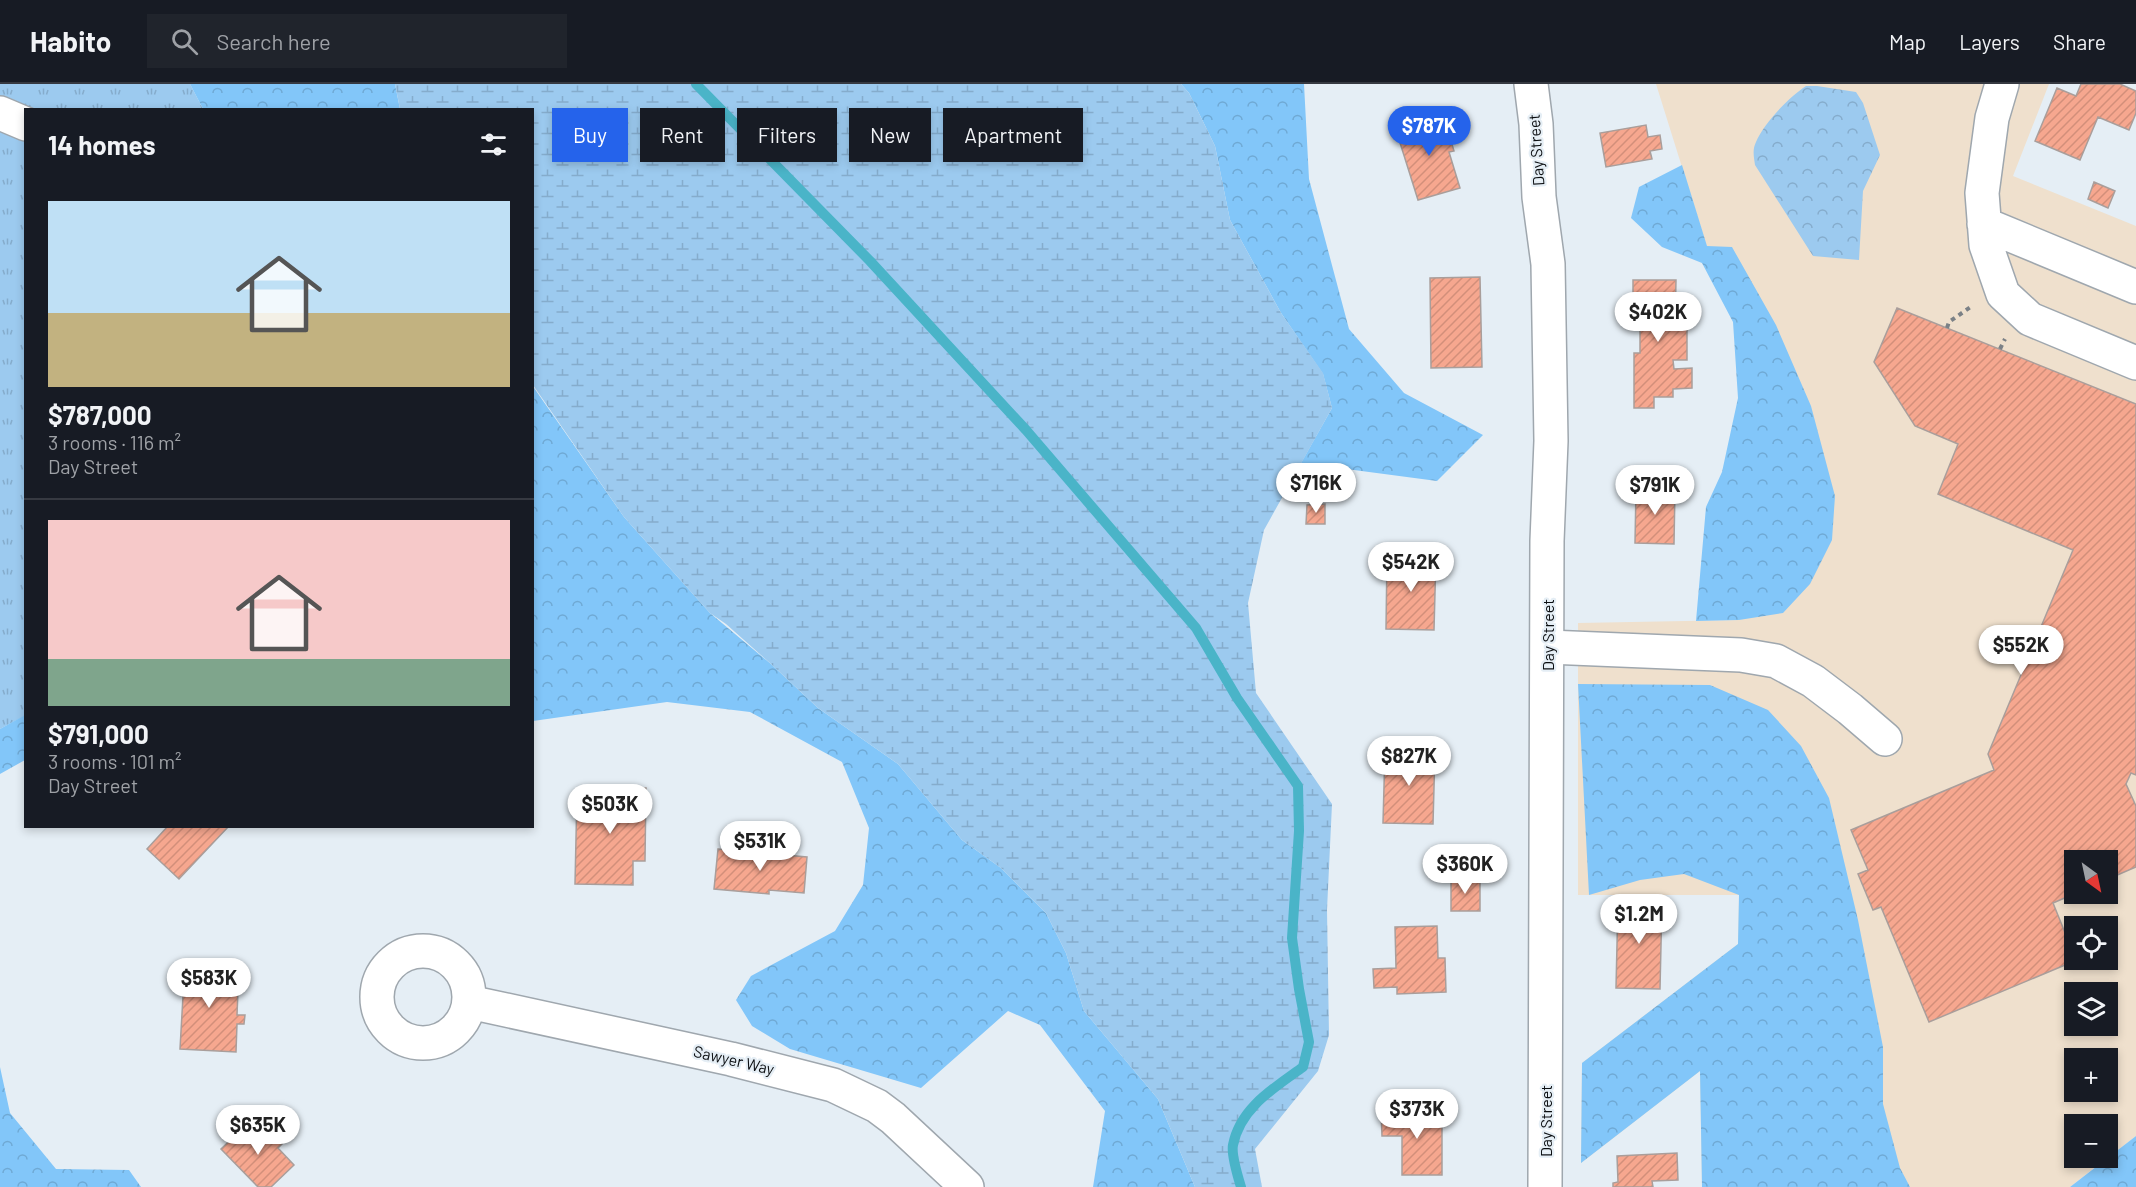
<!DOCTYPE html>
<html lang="en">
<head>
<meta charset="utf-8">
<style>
	:root { --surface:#171b24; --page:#20242c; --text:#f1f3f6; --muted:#9ea1a6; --line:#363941; --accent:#2563eb }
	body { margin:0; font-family:Barlow,sans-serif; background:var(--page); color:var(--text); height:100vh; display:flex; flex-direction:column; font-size:22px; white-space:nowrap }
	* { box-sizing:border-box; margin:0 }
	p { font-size:20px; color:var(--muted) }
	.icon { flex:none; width:33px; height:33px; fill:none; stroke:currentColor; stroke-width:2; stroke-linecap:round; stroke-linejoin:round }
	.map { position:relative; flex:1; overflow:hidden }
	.side { position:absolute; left:24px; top:24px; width:510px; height:720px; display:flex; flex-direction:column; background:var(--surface); border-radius:0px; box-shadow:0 3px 9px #0003 }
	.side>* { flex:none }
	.top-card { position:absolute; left:552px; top:24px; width:570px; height:54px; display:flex; gap:12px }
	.needle { width:39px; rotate:147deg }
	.controls { position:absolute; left:2064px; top:766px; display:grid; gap:12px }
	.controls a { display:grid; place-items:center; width:54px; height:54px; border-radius:0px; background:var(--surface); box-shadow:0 3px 9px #0003; font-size:30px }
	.price { position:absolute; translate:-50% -51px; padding:0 14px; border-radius:21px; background:#fff; color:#222; font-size:20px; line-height:39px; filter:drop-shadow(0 2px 3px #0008) }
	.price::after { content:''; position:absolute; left:50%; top:36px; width:18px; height:14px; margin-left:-9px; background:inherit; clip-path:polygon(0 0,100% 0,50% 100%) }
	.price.active { background:var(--accent); color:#fff }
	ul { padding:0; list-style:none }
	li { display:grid; align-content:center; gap:12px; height:318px; padding:0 24px }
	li+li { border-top:2px solid var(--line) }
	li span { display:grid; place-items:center; height:186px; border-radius:0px; color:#555 }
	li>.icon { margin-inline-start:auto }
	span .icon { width:108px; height:108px; fill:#fffc; stroke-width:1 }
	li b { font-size:26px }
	h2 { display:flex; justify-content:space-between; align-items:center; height:72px; padding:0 24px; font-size:26px }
	.chip { padding:0 21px; border-radius:0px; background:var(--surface); box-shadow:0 3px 9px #0003; font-size:21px; line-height:54px }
	.chip.active { background:var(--accent); color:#fff }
	header { display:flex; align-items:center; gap:36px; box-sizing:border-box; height:84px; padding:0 30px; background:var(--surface); border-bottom:2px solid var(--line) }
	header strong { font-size:28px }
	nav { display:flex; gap:33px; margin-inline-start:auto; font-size:21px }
	.search { width:420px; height:54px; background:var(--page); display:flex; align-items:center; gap:15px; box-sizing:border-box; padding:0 21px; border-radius:0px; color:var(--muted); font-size:22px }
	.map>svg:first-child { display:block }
	.education { fill:#efe0cd; fill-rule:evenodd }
	.grass { fill:url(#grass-tufts) }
	.forest { fill:url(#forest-crowns) }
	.wetland { fill:url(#wetland-marsh) }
	.park { fill:url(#park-crowns) }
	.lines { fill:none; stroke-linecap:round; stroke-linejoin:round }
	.stream { stroke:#4ab4c8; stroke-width:10 }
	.building { fill:url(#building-hatch); stroke:#a99e9b; stroke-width:1.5 }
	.minor-casing { stroke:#9fa7ae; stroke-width:36 }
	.major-casing { stroke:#9fa7ae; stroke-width:36 }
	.path { stroke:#7b8186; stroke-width:4; stroke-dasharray:4.5 4.5; stroke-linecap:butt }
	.minor { stroke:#fff; stroke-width:33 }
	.major { stroke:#fff; stroke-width:33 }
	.labels { text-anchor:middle; stroke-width:4.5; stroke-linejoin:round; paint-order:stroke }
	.street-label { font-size:16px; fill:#0b0e11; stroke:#e5eef5 }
</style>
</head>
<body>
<header>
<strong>Habito</strong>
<div class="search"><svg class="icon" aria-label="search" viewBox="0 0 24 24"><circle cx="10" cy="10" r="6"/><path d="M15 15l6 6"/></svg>Search here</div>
<nav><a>Map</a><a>Layers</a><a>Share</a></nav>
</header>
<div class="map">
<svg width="2136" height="1103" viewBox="0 0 2136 1103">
	<defs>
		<pattern id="grass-tufts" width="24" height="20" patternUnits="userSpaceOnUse" patternTransform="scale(1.5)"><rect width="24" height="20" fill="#9ccaef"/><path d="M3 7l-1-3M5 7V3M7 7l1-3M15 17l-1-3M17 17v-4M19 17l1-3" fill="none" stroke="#85accc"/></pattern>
		<pattern id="forest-crowns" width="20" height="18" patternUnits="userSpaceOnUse" patternTransform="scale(1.5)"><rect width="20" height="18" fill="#82c6f9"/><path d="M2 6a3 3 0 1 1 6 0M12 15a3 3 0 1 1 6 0" fill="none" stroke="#6fa9d4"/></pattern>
		<pattern id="wetland-marsh" width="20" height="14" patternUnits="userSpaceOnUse" patternTransform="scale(1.5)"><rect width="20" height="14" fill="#9ccaef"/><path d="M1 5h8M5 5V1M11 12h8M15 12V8" fill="none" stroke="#85accc"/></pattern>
		<pattern id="park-crowns" width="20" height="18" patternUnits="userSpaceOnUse" patternTransform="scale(1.5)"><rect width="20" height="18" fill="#9ccaef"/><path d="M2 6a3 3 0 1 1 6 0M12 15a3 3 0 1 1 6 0" fill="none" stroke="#85accc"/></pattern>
		<pattern id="building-hatch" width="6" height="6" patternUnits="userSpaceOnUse" patternTransform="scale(1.5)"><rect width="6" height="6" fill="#f6a78f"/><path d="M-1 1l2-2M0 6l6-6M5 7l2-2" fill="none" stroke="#d28f7a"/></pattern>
	</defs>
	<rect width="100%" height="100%" fill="#e5eef5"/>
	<path class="education" d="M1656 0H2049L2013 92 2136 142V1052L2108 1074V1041H2074V1074H2107L2070 1103H1702L1700 987 1581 1079 1582 979 1738 860 1739 811H1578V539L1739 536 1821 414 1707 163ZM2074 777H2108V810H2074ZM2074 843H2108V876H2074ZM2074 909H2108V942H2074ZM2074 975H2108V1008H2074Z"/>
	<path class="grass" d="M0 0H190L203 25 26 26V631L0 645Z"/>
	<path class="forest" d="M190 0H395L400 25H203Z
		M1181 0H1304L1309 95 1349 245 1404 309 1483 351 1437 397 1301 379 1332 324 1323 290 1281 229 1230 136 1215 62 1189 9Z
		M1682 81 1707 162 1732 163 1776 241 1811 322 1835 412 1832 456 1810 500 1783 529 1739 536 1696 537 1706 423 1722 388 1738 314 1733 238 1702 179 1662 163 1631 134 1639 103Z
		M532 301 624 433 710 529 771 580 818 624 898 680 962 756 1001 784 1046 829 1066 869 1084 927 1158 1015 1195 1103H1093L1105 1027 1040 941 1008 927 921 1004 790 965 752 942 736 916 751 892 835 847 863 801 869 744 842 678 750 628 667 618 533 637Z
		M1578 600 1710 601 1768 626 1801 662 1829 714 1858 836 1883 963V1020L1900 1084 1910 1103H1702L1700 987 1581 1079 1582 979 1738 860 1739 811 1684 790 1640 796 1589 811Z
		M25 631V676L0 690V645Z
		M0 983 10 1029 56 1085 129 1086 141 1103H0Z
		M2136 1052V1103H2070Z"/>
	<path class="wetland" d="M395 0H1181L1189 9 1215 62 1230 136 1281 229 1323 289 1332 324 1264 446 1248 519 1256 609 1332 720 1327 826 1329 951 1318 987 1255 1065 1262 1103H1195L1158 1015 1084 927 1066 869 1046 829 1001 784 962 756 898 680 818 624 771 580 726 540 710 529 624 433 533 301 532 26 400 25Z"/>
	<path class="park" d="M1806 2H1817L1856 8 1863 19 1880 71 1863 107 1859 176 1813 172 1755 81C1754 73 1752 66 1756 58 1764 39 1788 14 1806 2Z"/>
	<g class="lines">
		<path class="stream" d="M696 0 870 177 1026 346 1196 544 1237 614 1298 702 1299 747 1292 854 1299 905 1309 958 1303 983C1274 1004 1240 1024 1233 1061 1231 1071 1238 1093 1241 1103"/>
	</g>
	<path class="building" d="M2081 0H2120L2136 7V29L2129 46 2098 33 2080 76 2035 57 2057 4 2076 12Z
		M1443 31 1454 67 1449 68 1460 104 1418 116 1396 46Z
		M1646 41 1648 53 1660 51 1662 65 1650 67 1652 75 1606 83 1600 49Z
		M2094 98 2115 107 2108 124 2088 115Z
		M1480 193 1482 283 1431 284 1430 194Z
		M1633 196H1676L1675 242 1687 241V276H1673L1674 285 1692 284V304L1673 305V313H1654V324H1634V269H1640V237H1633Z
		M1897 224 2136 320V691L2131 689 2126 700 2136 722V783L2108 795V777H2074V810L2053 819 2074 871V876H2077L1929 938 1881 823 1873 826 1858 790 1868 786 1851 746 1994 686 1988 670 2073 466 1938 410 1958 360 1915 342 1874 278Z
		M1636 405H1675L1674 460 1635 459Z
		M1325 420V440H1306L1307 421Z
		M1387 472H1436L1434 546 1386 545Z
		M1385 666 1435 667 1433 740 1383 739Z
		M600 703 646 704 645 777H633V801L575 800 577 709H600Z
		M168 742H229L179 795 147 765Z
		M718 765 807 773 804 809 769 806V810L714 805Z
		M1451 795H1480V827H1451Z
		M1618 817 1662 818 1660 905 1616 904Z
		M1437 842 1438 874H1445L1446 908 1397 910V903L1374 904 1373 885 1396 884 1395 843Z
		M185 877 225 879 224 907H238L237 931H245L244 940H237L236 968 180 965Z
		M1381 1027H1442V1091H1402V1052H1382Z
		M251 1036 267 1052 271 1048 282 1060 278 1064 294 1081 271 1103H258L221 1065Z
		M1677 1069 1678 1096 1652 1097 1653 1103H1613V1099L1618 1098 1617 1072Z"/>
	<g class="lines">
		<g class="minor-casing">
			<path id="minor" d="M2002 0 1992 34 1982 109 1986 161 2003 210 2030 235 2136 279
				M0 29 26 40
				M1984 140 2136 203
				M1548 563 1741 571 1776 577 1813 597 1850 625 1885 655
				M377 913a46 46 0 1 1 92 0a46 46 0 1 1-92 0Z
				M469 918 731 975 833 1001 877 1022 893 1034 967 1103"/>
		</g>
		<g class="major-casing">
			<path id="major" d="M1531 0 1536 40 1539 113 1548 180 1551 357 1547 457 1545 1103"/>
		</g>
		<path class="path" d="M1947 244 1949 238 1972 222
			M2000 265 2005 255"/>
		<use href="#minor" class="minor"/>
		<use href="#major" class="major"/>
	</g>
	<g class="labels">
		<g class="street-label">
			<text transform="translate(1536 66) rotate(-94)" y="6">Day Street</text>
			<text transform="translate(1548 551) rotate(-90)" y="6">Day Street</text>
			<text transform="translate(734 976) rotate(13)" y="6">Sawyer Way</text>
			<text transform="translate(1546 1037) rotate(-90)" y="6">Day Street</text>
		</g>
	</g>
</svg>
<div class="controls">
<a><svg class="needle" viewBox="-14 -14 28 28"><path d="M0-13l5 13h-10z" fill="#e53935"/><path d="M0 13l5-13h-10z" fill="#9ea1a6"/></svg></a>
<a><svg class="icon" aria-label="locate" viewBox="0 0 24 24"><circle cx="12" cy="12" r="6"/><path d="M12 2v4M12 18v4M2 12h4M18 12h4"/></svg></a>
<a><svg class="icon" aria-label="layers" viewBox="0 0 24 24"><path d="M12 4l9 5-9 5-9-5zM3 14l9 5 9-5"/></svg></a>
<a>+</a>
<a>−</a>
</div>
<b class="price active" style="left:1429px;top:73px">$787K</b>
<b class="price" style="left:1658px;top:259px">$402K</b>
<b class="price" style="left:1316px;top:430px">$716K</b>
<b class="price" style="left:1655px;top:432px">$791K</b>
<b class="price" style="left:1411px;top:509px">$542K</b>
<b class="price" style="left:2021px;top:592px">$552K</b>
<b class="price" style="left:1409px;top:703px">$827K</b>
<b class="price" style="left:610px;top:751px">$503K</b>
<b class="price" style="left:760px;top:788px">$531K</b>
<b class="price" style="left:1465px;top:811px">$360K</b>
<b class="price" style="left:1639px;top:861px">$1.2M</b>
<b class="price" style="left:209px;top:925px">$583K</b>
<b class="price" style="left:1417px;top:1056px">$373K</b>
<b class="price" style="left:258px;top:1072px">$635K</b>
<div class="top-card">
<a class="chip active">Buy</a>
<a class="chip">Rent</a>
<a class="chip">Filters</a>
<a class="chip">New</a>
<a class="chip">Apartment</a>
</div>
<section class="side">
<h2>14 homes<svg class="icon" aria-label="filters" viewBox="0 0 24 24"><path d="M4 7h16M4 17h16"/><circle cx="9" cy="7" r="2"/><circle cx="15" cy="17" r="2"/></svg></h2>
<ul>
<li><span style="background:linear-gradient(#bfe0f5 60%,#c2b280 0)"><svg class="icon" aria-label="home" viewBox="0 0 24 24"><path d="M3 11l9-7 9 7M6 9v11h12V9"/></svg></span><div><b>$787,000</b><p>3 rooms · 116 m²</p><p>Day Street</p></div></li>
<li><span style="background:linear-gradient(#f6c9c9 75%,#7fa58c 0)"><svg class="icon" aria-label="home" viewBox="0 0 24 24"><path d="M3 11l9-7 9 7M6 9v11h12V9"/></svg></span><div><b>$791,000</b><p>3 rooms · 101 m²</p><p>Day Street</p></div></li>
</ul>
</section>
</div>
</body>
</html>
